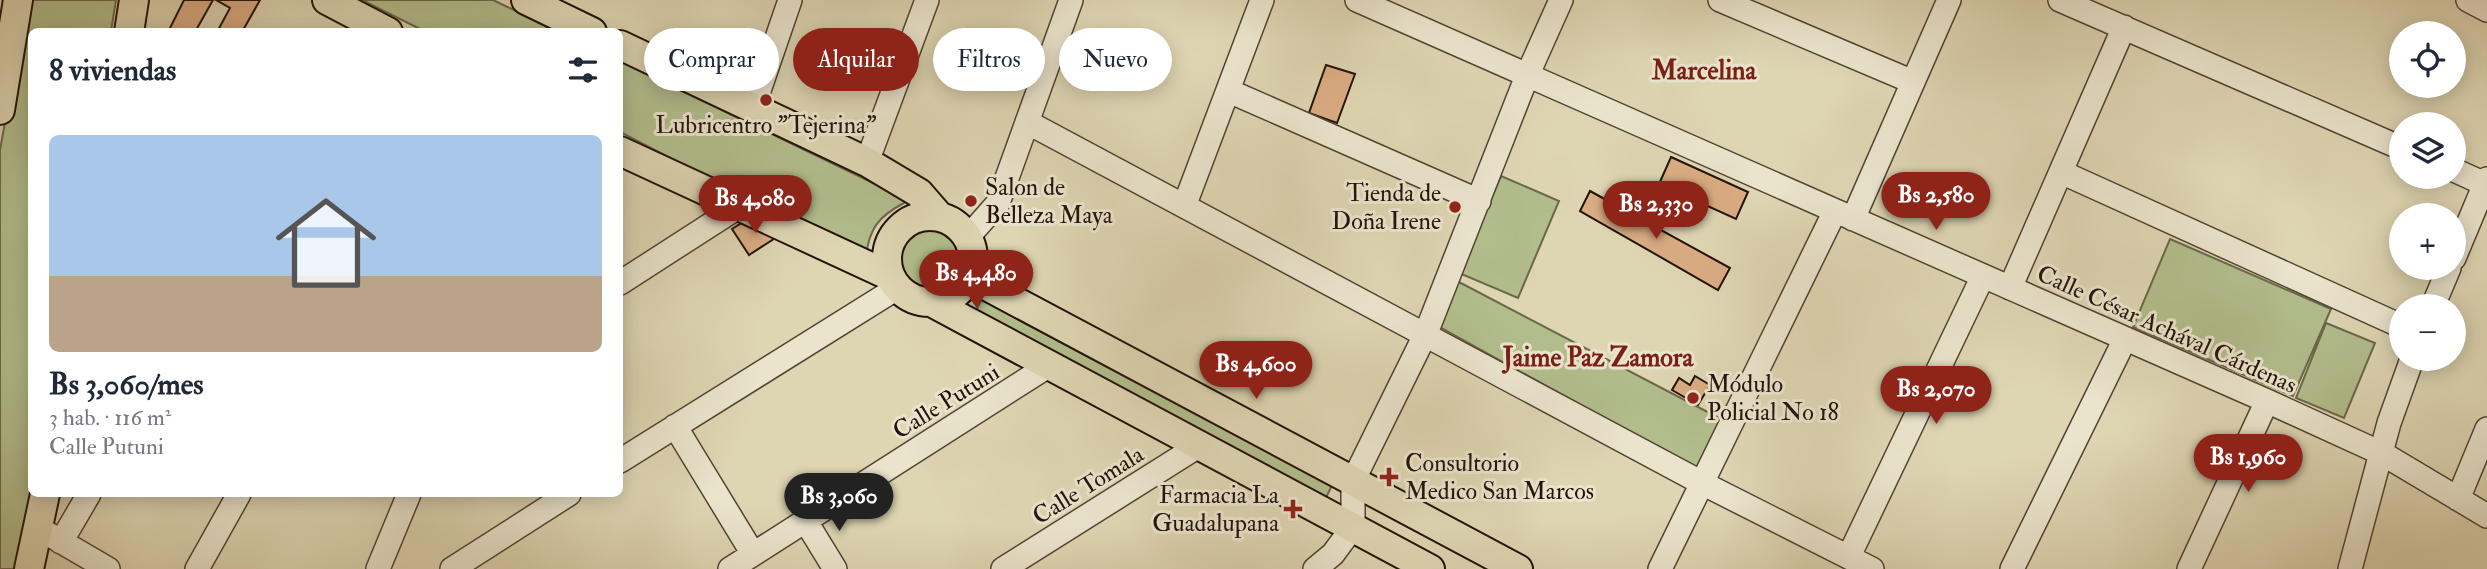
<!DOCTYPE html>
<html lang="es">
<head>
<meta charset="utf-8">
<style>
	:root { --surface:#fff; --page:#f2f2f3; --text:#1f2937; --muted:#747a83; --accent:#8f2418 }
	body { margin:0; font-family:"IM FELL Double Pica",serif; background:var(--page); color:var(--text); height:100vh; display:flex; flex-direction:column; font-size:26px; white-space:nowrap }
	* { box-sizing:border-box; margin:0 }
	p { font-size:23px; color:var(--muted) }
	.icon { flex:none; width:38px; height:38px; fill:none; stroke:currentColor; stroke-width:2; stroke-linecap:round; stroke-linejoin:round }
	.map { position:relative; flex:1; overflow:hidden }
	.drawer { position:absolute; left:28px; top:28px; width:595px; height:469px; display:flex; flex-direction:column; background:var(--surface); border-radius:10px; box-shadow:0 4px 18px #0003 }
	.drawer>* { flex:none }
	.guide { position:absolute; left:644px; top:28px; width:665px; height:63px; display:flex; gap:14px }
	.fabs { position:absolute; left:2389px; top:21px; display:grid; gap:14px }
	.fabs a { display:grid; place-items:center; width:77px; height:77px; border-radius:50%; background:var(--surface); box-shadow:0 4px 18px #0003; font-size:35px }
	.price { position:absolute; translate:-50% -60px; padding:0 16px; border-radius:24px; background:var(--accent); color:#fff; font-size:23px; line-height:46px; filter:drop-shadow(0 2px 4px #0008) }
	.price::after { content:''; position:absolute; left:50%; top:42px; width:21px; height:16px; margin-left:-10px; background:inherit; clip-path:polygon(0 0,100% 0,50% 100%) }
	.price.active { background:#222; color:#fff }
	ul { padding:0; list-style:none }
	li { display:grid; align-content:center; gap:14px; height:371px; padding:0 21px }
	li span { display:grid; place-items:center; height:217px; border-radius:10px; color:#555 }
	li>.icon { margin-inline-start:auto }
	span .icon { width:126px; height:126px; fill:#fffc; stroke-width:1 }
	li b { font-size:30px }
	h2 { display:flex; justify-content:space-between; align-items:center; height:84px; padding:0 21px; font-size:30px }
	.tag { padding:0 24px; border-radius:32px; background:var(--surface); box-shadow:0 4px 18px #0003; font-size:24px; line-height:63px }
	.tag.active { background:var(--accent); color:#fff }
	.map>svg:first-child { display:block }
	.green { fill:#b2bd8c; stroke:#6a684a; stroke-width:2 }
	.building { fill:#daac83; stroke:#221309; stroke-width:2 }
	.lines { fill:none; stroke-linecap:round; stroke-linejoin:round }
	.minor-casing { stroke:#514433; stroke-width:26 }
	.major-casing { stroke:#221309; stroke-width:32 }
	.minor { stroke:#eae4cd; stroke-width:23 }
	.major { stroke:#ded5b2; stroke-width:28 }
	.poi-dot { fill:#8f2418; stroke:#eae4cd; stroke-width:2.5 }
	.labels { text-anchor:middle; stroke-width:6; stroke-linejoin:round; paint-order:stroke }
	.poi-label { font-size:24px; fill:#221309; stroke:#eae4cd; text-anchor:start }
	.street-label { font-size:24px; fill:#221309; stroke:#eae4cd }
	.neighbourhood-label { font-size:26px; font-weight:bold; fill:#7a1f14; stroke:#eae4cd }
</style>
</head>
<body>
<div class="map">
<svg width="2487" height="569" viewBox="0 0 2487 569">
	<rect width="100%" height="100%" fill="#ded5b2"/>
	<filter id="stains"><feTurbulence type="fractalNoise" baseFrequency=".00286" numOctaves="4"/><feColorMatrix values="0 0 0 0 .2 0 0 0 0 .09 0 0 0 0 .02 0 0 0 .5 -.17"/></filter>
	<radialGradient id="worn" r=".72"><stop offset=".6" stop-color="#630" stop-opacity="0"/><stop offset="1" stop-color="#630" stop-opacity=".3"/></radialGradient>
	<path class="green" d="M27 0H116L111 31 32 32 31 493 18 569H0V150Z
		M362 0H493L558 31H424Z
		M620 61 904 198V203C879 216 868 229 866 259L620 132Z
		M1501 176 1559 201 1518 298 1459 273Z
		M896 259a33 33 0 1 1 66 0a33 33 0 1 1-66 0Z
		M2170 239 2331 309 2293 396 2133 327Z
		M1457 281 1721 419 1696 469 1438 326Z
		M984 293 1334 481 1325 500 974 316Z
		M2326 323 2375 343 2344 418 2296 398Z"/>
	<path class="building" d="M184 0H213L195 32H168Z
		M216 0H260L242 32H217L230 8Z
		M1326 65 1355 74 1337 123 1309 113Z
		M1671 157 1748 192 1736 219 1659 184Z
		M1590 191 1730 268 1718 290 1580 211Z
		M751 217 783 233 749 255 732 229Z
		M1695 376 1710 385 1698 405 1672 390 1679 378 1690 385Z"/>
	<g class="lines">
		<g class="minor-casing">
			<path id="minor" d="M1357 0 2267 401 2383 454 2487 516
				M1720 0 1913 82
				M2060 0 2401 148
				M2468 0 2487 10
				M1229 91 1479 201
				M753 108 790 0
				M1027 122 1702 483 1872 569
				M867 162 927 0
				M2454 170 2487 185
				M2061 172 2401 326
				M1185 204 1262 0
				M1853 219 1949 0
				M968 237 998 203 1071 0
				M2454 258 2487 179
				M620 283 738 207
				M2010 288 2124 27
				M2433 306 2449 268
				M675 426 753 554
				M620 461 897 288
				M2458 499 2487 429
				M805 520 835 569
				M38 528 108 569
				M61 542 89 494
				M1849 556 1983 276
				M197 569 239 494
				M378 569 409 494
				M452 569 569 494
				M730 569 1048 366
				M1003 569 1200 445
				M1315 569 1333 554 1353 527V481L1426 333 1527 76 1561 0
				M1660 569 1835 211
				M2012 569 2125 339
				M2189 569 2267 401
				M2350 569 2389 423 2412 359"/>
		</g>
		<g class="major-casing">
			<path id="major" d="M327 0 388 32
				M526 0 592 32
				M129 32 134 0
				M620 45 867 162 919 193 939 216
				M0 110 18 0
				M620 151 890 276
				M887 259a43 43 0 1 1 86 0a43 43 0 1 1-86 0Z
				M970 277 1518 569
				M933 303 1430 569
				M29 569 45 494"/>
		</g>
		<use href="#minor" class="minor"/>
		<use href="#major" class="major"/>
	</g>
	<g class="poi-dot">
		<circle cx="766" cy="100" r="7"/>
		<circle cx="971" cy="201" r="7"/>
		<circle cx="1455" cy="207" r="7"/>
		<circle cx="1693" cy="398" r="7"/>
		<path d="M1385.5 466.5h7v7h7v7h-7v7h-7v-7h-7v-7h7z"/>
		<path d="M1289.5 498.5h7v7h7v7h-7v7h-7v-7h-7v-7h7z"/>
	</g>
	<g class="labels">
		<g class="poi-label">
			<text x="766" y="133" text-anchor="middle">Lubricentro "Tejerina"</text>
			<text x="985" y="195">Salon de<tspan x="985" dy="28">Belleza Maya</tspan></text>
			<text x="1441" y="201" text-anchor="end">Tienda de<tspan x="1441" dy="28">Doña Irene</tspan></text>
			<text x="1707" y="392">Módulo<tspan x="1707" dy="28">Policial No 18</tspan></text>
			<text x="1405" y="471">Consultorio<tspan x="1405" dy="28">Medico San Marcos</tspan></text>
			<text x="1279" y="503" text-anchor="end">Farmacia La<tspan x="1279" dy="28">Guadalupana</tspan></text>
		</g>
		<g class="street-label">
			<text transform="translate(2167 329) rotate(24)" y="8">Calle César Achával Cárdenas</text>
			<text transform="translate(946 401) rotate(-32)" y="8">Calle Putuni</text>
			<text transform="translate(1088 485) rotate(-32)" y="8">Calle Tomala</text>
		</g>
		<g class="neighbourhood-label">
			<text x="1704" y="79">Marcelina</text>
			<text x="1598" y="366">Jaime Paz Zamora</text>
		</g>
	</g>
	<rect width="100%" height="100%" filter="url(#stains)"/>
	<rect width="100%" height="100%" fill="url(#worn)"/>
</svg>
<div class="fabs">
<a><svg class="icon" aria-label="locate" viewBox="0 0 24 24"><circle cx="12" cy="12" r="6"/><path d="M12 2v4M12 18v4M2 12h4M18 12h4"/></svg></a>
<a><svg class="icon" aria-label="layers" viewBox="0 0 24 24"><path d="M12 4l9 5-9 5-9-5zM3 14l9 5 9-5"/></svg></a>
<a>+</a>
<a>−</a>
</div>
<b class="price" style="left:1936px;top:232px">Bs 2,580</b>
<b class="price" style="left:755px;top:235px">Bs 4,080</b>
<b class="price" style="left:1656px;top:241px">Bs 2,330</b>
<b class="price" style="left:976px;top:310px">Bs 4,480</b>
<b class="price" style="left:1256px;top:401px">Bs 4,600</b>
<b class="price" style="left:1936px;top:426px">Bs 2,070</b>
<b class="price" style="left:2248px;top:494px">Bs 1,960</b>
<b class="price active" style="left:839px;top:533px">Bs 3,060</b>
<div class="guide">
<a class="tag">Comprar</a>
<a class="tag active">Alquilar</a>
<a class="tag">Filtros</a>
<a class="tag">Nuevo</a>
</div>
<section class="drawer">
<h2>8 viviendas<svg class="icon" aria-label="filters" viewBox="0 0 24 24"><path d="M4 7h16M4 17h16"/><circle cx="9" cy="7" r="2"/><circle cx="15" cy="17" r="2"/></svg></h2>
<ul>
<li><span style="background:linear-gradient(#a9c7e8 65%,#b9a48a 0)"><svg class="icon" aria-label="home" viewBox="0 0 24 24"><path d="M3 11l9-7 9 7M6 9v11h12V9"/></svg></span><div><b>Bs 3,060/mes</b><p>3 hab. · 116 m²</p><p>Calle Putuni</p></div></li>
</ul>
</section>
</div>
</body>
</html>
